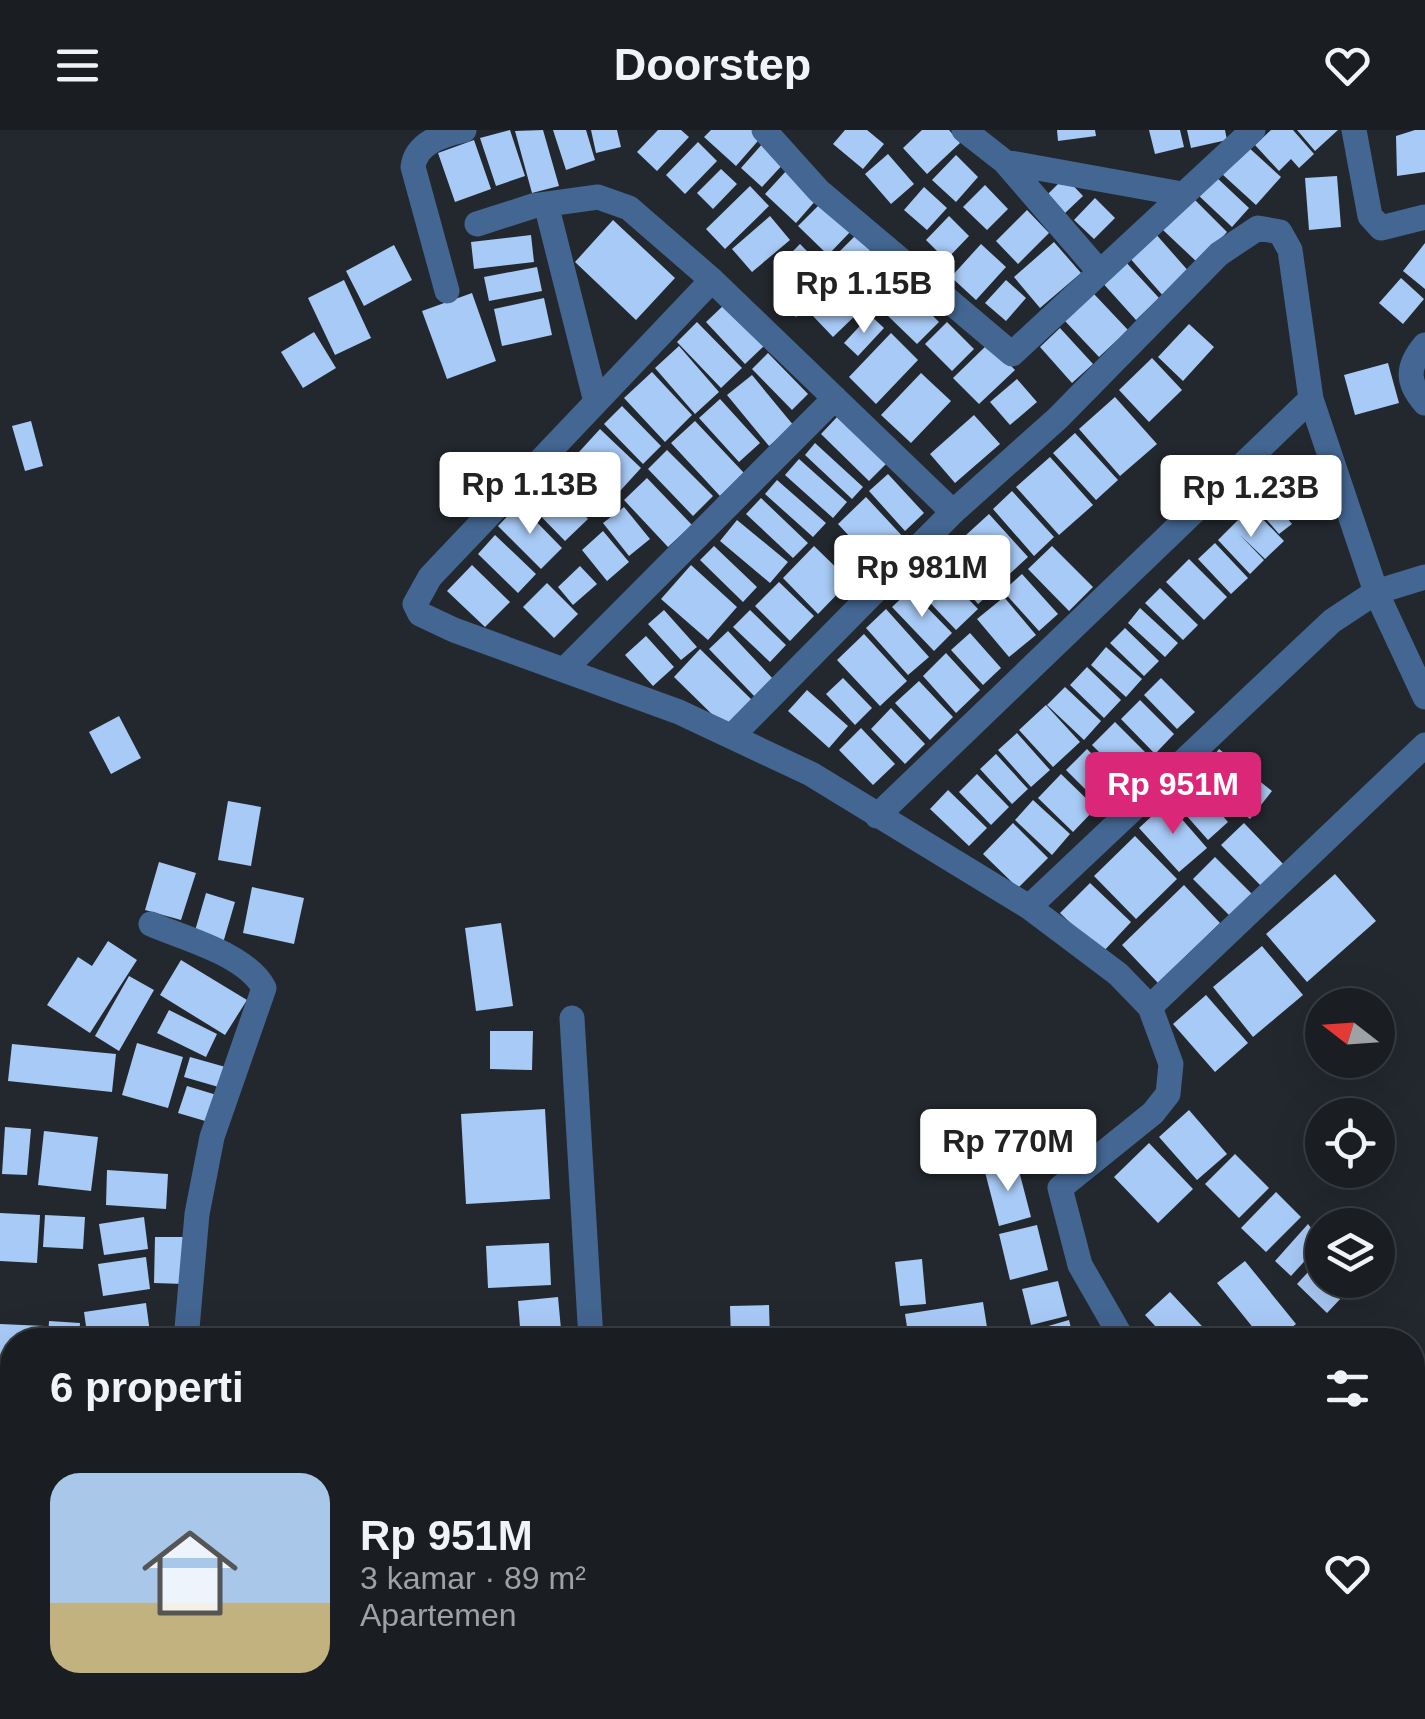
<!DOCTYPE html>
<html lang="id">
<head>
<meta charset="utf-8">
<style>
	:root { --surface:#1a1e22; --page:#23272a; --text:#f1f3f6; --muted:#9fa2a5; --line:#383c40; --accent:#db2777 }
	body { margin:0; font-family:Arial,sans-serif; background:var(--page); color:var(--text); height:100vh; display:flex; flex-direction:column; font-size:38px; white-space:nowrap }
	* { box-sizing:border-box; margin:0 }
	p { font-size:32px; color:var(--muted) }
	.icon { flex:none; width:55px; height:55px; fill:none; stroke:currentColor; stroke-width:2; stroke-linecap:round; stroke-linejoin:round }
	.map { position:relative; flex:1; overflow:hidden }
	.sheet { position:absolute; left:0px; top:1198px; width:1425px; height:392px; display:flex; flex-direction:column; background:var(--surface); border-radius:40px 40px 0 0; box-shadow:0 10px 40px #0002,0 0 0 2px var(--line) }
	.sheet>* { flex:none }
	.needle { width:65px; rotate:287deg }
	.tools { position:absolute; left:1305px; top:858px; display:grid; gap:20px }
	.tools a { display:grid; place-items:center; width:90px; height:90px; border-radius:50%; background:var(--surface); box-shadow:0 10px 40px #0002,0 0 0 2px var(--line); font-size:50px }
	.price { position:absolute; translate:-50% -85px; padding:0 22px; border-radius:10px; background:#fff; color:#222; font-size:32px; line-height:65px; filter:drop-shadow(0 2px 5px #0008) }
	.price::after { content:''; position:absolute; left:50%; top:60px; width:30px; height:22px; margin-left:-15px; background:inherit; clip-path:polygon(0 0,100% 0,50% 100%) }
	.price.on { background:var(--accent); color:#fff }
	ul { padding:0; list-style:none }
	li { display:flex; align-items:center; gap:30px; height:250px; padding:0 50px }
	li span { display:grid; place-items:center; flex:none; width:280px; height:200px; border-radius:30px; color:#555 }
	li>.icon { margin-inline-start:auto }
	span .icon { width:120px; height:120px; fill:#fffc; stroke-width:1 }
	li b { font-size:42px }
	h2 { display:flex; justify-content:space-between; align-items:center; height:120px; padding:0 50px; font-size:42px }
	header { display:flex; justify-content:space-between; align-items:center; height:130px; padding:0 50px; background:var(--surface); font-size:45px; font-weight:700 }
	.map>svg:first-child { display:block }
	.building { fill:#a8caf6 }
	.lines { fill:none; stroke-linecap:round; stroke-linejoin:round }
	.minor { stroke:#436692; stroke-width:25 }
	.major { stroke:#58a3fe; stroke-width:25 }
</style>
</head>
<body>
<header><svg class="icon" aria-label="menu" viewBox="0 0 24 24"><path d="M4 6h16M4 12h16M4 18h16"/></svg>Doorstep<svg class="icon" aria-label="heart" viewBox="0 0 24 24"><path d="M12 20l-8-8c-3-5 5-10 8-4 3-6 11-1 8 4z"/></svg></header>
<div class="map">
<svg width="1425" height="1589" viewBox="0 0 1425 1589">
	<rect width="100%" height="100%" fill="#23282e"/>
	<path class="building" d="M510 0 525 46 496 56 480 8Z
		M543 0 559 56 532 63 515 1Z
		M553 0H586L595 30 566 40Z
		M591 0H617L621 17 596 23Z
		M658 0H681L689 7 657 41 637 22Z
		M711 0H759L764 4 736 36 704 7Z
		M845 0H867L884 14 863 39 833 14Z
		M922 0H949L960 13 927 44 903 18Z
		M1057 0H1095L1096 6 1058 11Z
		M1149 0H1180L1184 17 1155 24Z
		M1187 0H1225L1227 10 1191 18Z
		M1271 0H1293L1314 24 1299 38 1291 29 1279 41 1255 15Z
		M1297 0H1338L1315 21Z
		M1415 0H1425V42L1397 46 1396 6Z
		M474 10 491 59 455 72 438 23Z
		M698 12 717 31 685 64 666 45Z
		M764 12 786 31 762 57 741 38Z
		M1247 16 1281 47 1256 75 1222 44Z
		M888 24 914 54 891 74 865 44Z
		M956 25 978 47 956 72 932 50Z
		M721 39 737 54 713 79 697 63Z
		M787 40 817 69 796 93 765 64Z
		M1215 46 1249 78 1232 97 1197 64Z
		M1337 46 1341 97 1309 100 1305 48Z
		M1065 47 1083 66 1065 83 1048 64Z
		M985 55 1008 79 987 100 963 77Z
		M750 56 769 76 725 119 706 99Z
		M924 57 947 78 927 100 904 80Z
		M1095 68 1115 88 1094 109 1074 90Z
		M1194 69 1227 102 1198 133 1163 100Z
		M821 73 851 101 828 125 798 96Z
		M1027 80 1049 103 1018 134 996 111Z
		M770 86 790 110 752 142 732 119Z
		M949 86 969 106 946 130 926 110Z
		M613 90 675 148 636 190 575 132Z
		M1154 102 1191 144 1165 168 1128 126Z
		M531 105 534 132 474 139 471 112Z
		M855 106 877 127 853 152 831 130Z
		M1054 112 1081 143 1040 178 1014 147Z
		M1425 113V159L1403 141Z
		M800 114 814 128 787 153 774 140Z
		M981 114 1006 137 976 170 951 147Z
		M394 115 412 150 364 176 346 141Z
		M1123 129 1159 168 1136 190 1100 150Z
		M880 132 905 155 883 179 858 155Z
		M822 134 836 151 796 187 782 171Z
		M537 137 542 161 489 171 484 147Z
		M1401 148 1424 169 1403 194 1379 173Z
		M344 150 371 208 335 225 308 168Z
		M1006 150 1026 168 1006 191 985 173Z
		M841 157 862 179 833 207 812 185Z
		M909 162 939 192 917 214 887 185Z
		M472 163 496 231 447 249 422 181Z
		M1094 164 1128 200 1099 227 1065 191Z
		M544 168 552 205 502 216 494 179Z
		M726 173 765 215 745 234 706 192Z
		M870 185 884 198 858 226 844 213Z
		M697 192 742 238 721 258 677 212Z
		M947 192 974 219 952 241 925 214Z
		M1189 194 1214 217 1183 251 1158 227Z
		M1060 198 1093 234 1072 253 1040 217Z
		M314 202 336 238 303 258 281 222Z
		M891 203 918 230 876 274 849 247Z
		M989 213 1015 240 979 274 953 248Z
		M679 216 719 262 695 284 655 238Z
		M768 223 808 264 792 280 752 239Z
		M1152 228 1182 260 1149 292 1119 260Z
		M1388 233 1399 273 1355 285 1344 245Z
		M652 242 692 285 665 312 624 268Z
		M921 243 951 271 911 313 881 285Z
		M752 245 794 296 769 316 727 265Z
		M1017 249 1037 272 1010 295 990 272Z
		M1115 267 1157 314 1120 346 1079 299Z
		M720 269 760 313 739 332 699 288Z
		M622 276 661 316 643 334 604 294Z
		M974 285 1000 314 955 353 930 324Z
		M837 287 886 334 869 351 821 304Z
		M31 291 43 336 25 341 12 296Z
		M695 291 744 343 720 366 671 313Z
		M600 299 641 338 620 361 579 322Z
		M1075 303 1118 350 1096 370 1053 323Z
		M815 313 863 357 852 369 805 325Z
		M667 320 713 366 693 386 648 339Z
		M570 323 613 365 594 383 552 342Z
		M1050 327 1093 375 1059 405 1016 357Z
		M799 329 847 372 833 388 785 345Z
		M888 344 924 383 905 401 869 361Z
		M548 348 588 389 565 411 525 370Z
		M647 348 692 395 668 417 624 370Z
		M777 350 826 393 813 407 765 364Z
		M1012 361 1054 407 1034 426 993 379Z
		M1266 363 1292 394 1279 404 1253 374Z
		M866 367 905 409 877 436 838 394Z
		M761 368 808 413 793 428 746 384Z
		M519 374 562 418 541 439 498 396Z
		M624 377 650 409 629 426 603 393Z
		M1251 377 1284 411 1265 429 1240 405 1264 430 1250 444 1218 410Z
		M989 384 1028 427 1005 448 966 405Z
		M737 390 788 432 770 453 720 411Z
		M603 401 629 432 607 451 582 420Z
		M495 405 536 444 518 463 478 424Z
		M962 409 1001 454 978 474 940 428Z
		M1215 413 1248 448 1231 464 1198 429Z
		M714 416 757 457 743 472 700 430Z
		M814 416 850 451 818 484 783 448Z
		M1052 416 1093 457 1069 481 1028 439Z
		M1189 429 1227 467 1204 490 1166 452Z
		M472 435 510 472 485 497 447 461Z
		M691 435 737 477 708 510 661 469Z
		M580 436 597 454 573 475 558 457Z
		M936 436 978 479 956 500 915 457Z
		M1022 444 1058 484 1039 501 1003 461Z
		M779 452 814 486 790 511 755 476Z
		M547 453 578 484 554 508 523 477Z
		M1160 458 1198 495 1183 510 1145 473Z
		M910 460 952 503 934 521 892 477Z
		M1004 467 1036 505 1009 527 977 489Z
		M1140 478 1178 513 1165 527 1128 493Z
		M886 479 929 527 908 545 866 498Z
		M664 480 697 517 681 530 648 494Z
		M750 480 786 515 770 532 733 497Z
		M1125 498 1159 531 1144 546 1110 513Z
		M728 501 775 551 757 569 709 519Z
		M970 503 1001 538 983 555 951 520Z
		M864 504 907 551 880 576 837 530Z
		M646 506 674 537 653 556 625 525Z
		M1106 517 1142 549 1126 567 1091 535Z
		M700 519 752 570 725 597 674 547Z
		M946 523 980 560 956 583 923 546Z
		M1087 537 1121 570 1104 588 1070 555Z
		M843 548 872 578 855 595 826 564Z
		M1161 548 1195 582 1177 599 1144 565Z
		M919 551 953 587 930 610 895 573Z
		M1065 557 1101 591 1084 610 1047 575Z
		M807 560 848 596 829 618 788 581Z
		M1140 570 1174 604 1155 624 1121 589Z
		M1046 575 1080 612 1053 637 1019 600Z
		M891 578 925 614 905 634 871 599Z
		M119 586 141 628 111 644 89 602Z
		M1115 592 1150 627 1127 650 1092 615Z
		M861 598 895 634 873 655 839 620Z
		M1017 603 1050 640 1031 657 998 620Z
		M1087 619 1121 653 1100 674 1066 640Z
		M1219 619 1272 661 1250 689 1197 647Z
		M996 624 1028 659 1012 674 980 639Z
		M977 644 1009 677 991 695 959 662Z
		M1061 644 1096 678 1073 702 1038 668Z
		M1190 649 1228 692 1208 710 1170 667Z
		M948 660 987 698 969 716 930 679Z
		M1033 670 1070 704 1052 725 1015 690Z
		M228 671 261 677 251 736 218 730Z
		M1167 672 1207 718 1179 742 1139 698Z
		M1013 693 1048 728 1018 758 983 724Z
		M1244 693 1285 736 1263 758 1221 715Z
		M1135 706 1177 749 1136 789 1094 746Z
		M1215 727 1253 765 1231 787 1193 749Z
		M159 732 196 743 181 790 145 780Z
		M1335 744 1376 791 1307 852 1266 804Z
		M1090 753 1131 792 1102 823 1060 783Z
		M1184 755 1220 793 1158 853 1122 815Z
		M252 757 304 768 294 814 243 803Z
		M206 763 235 772 221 820 192 811Z
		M501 793 513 876 476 881 465 798Z
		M108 811 137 830 90 903 47 875 78 827 92 836Z
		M1262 816 1303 865 1253 907 1213 857Z
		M181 830 247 870 225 905 160 865Z
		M129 846 154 860 119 921 95 906Z
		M1206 865 1248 913 1215 942 1173 894Z
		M169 880 217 904 206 927 157 903Z
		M490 901H533L532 940 490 939Z
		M137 913 183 927 168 978 122 965Z
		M12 914 116 924 112 962 8 951Z
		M190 927 229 938 222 958 184 947Z
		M187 956 220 966 212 993 178 983Z
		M545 979 550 1069 466 1074 461 984Z
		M1189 980 1227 1024 1197 1050 1159 1007Z
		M5 997 31 999 27 1045 2 1044Z
		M44 1001 98 1007 91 1061 38 1055Z
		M1149 1013 1193 1059 1158 1093 1114 1047Z
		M1235 1024 1269 1058 1239 1088 1205 1054Z
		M1017 1033 1031 1087 999 1096 985 1042Z
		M107 1040 168 1044 166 1079 106 1075Z
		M1276 1062 1301 1087 1266 1122 1241 1098Z
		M0 1083 40 1085 37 1133 0 1131Z
		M45 1085 85 1087 83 1119 43 1117Z
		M144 1087 148 1119 104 1125 99 1094Z
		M1308 1094 1322 1112 1291 1146 1275 1131Z
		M1037 1095 1048 1140 1010 1150 999 1104Z
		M155 1107H186L185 1154 154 1153Z
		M549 1113 551 1155 488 1158 486 1116Z
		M146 1127 150 1159 103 1166 98 1134Z
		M1322 1127V1150H1358L1327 1183 1297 1154Z
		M922 1129 926 1174 900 1176 895 1132Z
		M1245 1131 1296 1194 1276 1210H1263L1217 1153Z
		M1058 1151 1067 1186 1031 1195 1022 1159Z
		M1170 1162 1215 1210H1168L1145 1185Z
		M558 1167 562 1210H521L518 1171Z
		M983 1172 989 1210H909L905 1184Z
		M146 1173 151 1210H88L84 1182Z
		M769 1175 770 1210H731L730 1176Z
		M1069 1190 1074 1210H1034L1031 1201Z
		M49 1191 80 1193 79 1210H48Z
		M0 1194 45 1196 44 1210H12V1235L0 1234Z
		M1423 1321H1425V1396L1412 1393Z
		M0 1330 8 1394H0Z
		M1412 1404 1425 1407V1433L1412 1430Z
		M1416 1500H1425V1537H1419Z
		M12 1523V1578H25L22 1589H0V1558Z
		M31 1578H96L93 1589H28Z
		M152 1578H193L189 1589Z
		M346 1578H409L408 1589H345Z
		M418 1578H471V1589H418Z
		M478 1578H505V1589H478Z
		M591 1578H631L632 1589H592Z
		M901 1578H945L955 1589H888Z
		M1121 1578H1165L1167 1589H1123Z
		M1231 1578H1274L1275 1589H1233Z
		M1294 1578H1408L1409 1589H1296Z"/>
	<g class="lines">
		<path class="minor" d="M764 0 819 61 1012 224 1253 0
			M964 0 1005 32 1099 141
			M1354 0 1370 86 1381 98 1425 87
			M1005 32 1182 64
			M546 74 596 272
			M477 94 533 76 598 67 629 78 712 150 953 382
			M712 150 430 447 415 474 420 484 454 500 679 582 811 644 1029 777 1118 844 1150 877 1171 934 1168 964 1153 983 1060 1058 1080 1135 1123 1210
			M447 161 413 37C416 13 442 5 464 0
			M1425 215C1407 236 1406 252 1425 273
			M564 540 835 268
			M733 605 953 382 1058 288 1219 124 1258 98 1280 102 1290 120 1311 269 1376 462 1425 567
			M877 686 1311 269
			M1029 777 1332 491 1376 462 1425 447
			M151 794C185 809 246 824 264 858L212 1007 197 1084 186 1210
			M1150 877 1425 615
			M572 888 591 1210
			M1412 1276 1425 1282
			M1093 1578 1095 1589
			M1277 1578 1279 1589
			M1411 1578 1413 1589"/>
		<path class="major" d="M1412 1485 1425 1484
			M0 1494H12"/>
	</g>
</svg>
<div class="tools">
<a><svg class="needle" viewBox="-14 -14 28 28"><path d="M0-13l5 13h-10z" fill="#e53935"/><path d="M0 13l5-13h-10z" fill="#9fa2a5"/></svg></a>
<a><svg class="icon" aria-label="locate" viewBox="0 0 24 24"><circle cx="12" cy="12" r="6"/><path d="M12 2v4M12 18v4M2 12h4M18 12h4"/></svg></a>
<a><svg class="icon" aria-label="layers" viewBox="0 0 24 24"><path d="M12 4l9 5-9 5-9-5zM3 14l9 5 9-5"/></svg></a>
</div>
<b class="price" style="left:864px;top:206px">Rp 1.15B</b>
<b class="price" style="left:530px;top:407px">Rp 1.13B</b>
<b class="price" style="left:1251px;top:410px">Rp 1.23B</b>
<b class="price" style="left:922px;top:490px">Rp 981M</b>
<b class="price on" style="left:1173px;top:707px">Rp 951M</b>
<b class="price" style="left:1008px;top:1064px">Rp 770M</b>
<section class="sheet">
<h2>6 properti<svg class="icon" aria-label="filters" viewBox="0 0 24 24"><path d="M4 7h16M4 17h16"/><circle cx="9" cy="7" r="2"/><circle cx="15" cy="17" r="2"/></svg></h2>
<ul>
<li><span style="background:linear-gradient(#a9c7e8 65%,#c2b280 0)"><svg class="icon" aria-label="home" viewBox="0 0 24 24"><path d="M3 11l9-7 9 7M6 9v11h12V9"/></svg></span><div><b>Rp 951M</b><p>3 kamar · 89 m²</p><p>Apartemen</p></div><svg class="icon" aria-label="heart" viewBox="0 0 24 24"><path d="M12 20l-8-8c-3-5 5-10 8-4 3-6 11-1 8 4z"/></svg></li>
</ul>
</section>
</div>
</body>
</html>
